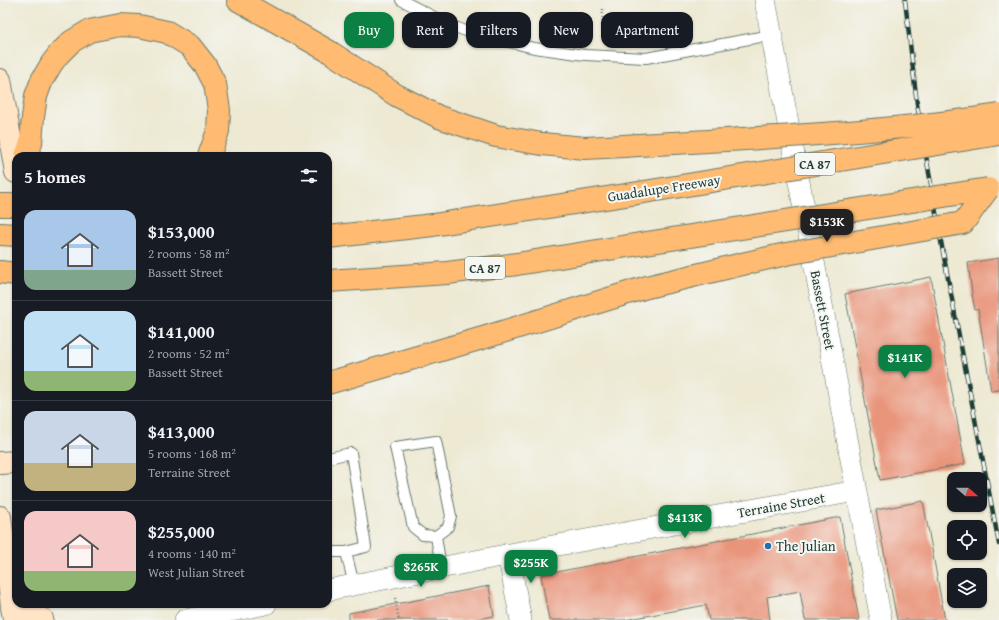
<!DOCTYPE html>
<html lang="en">
<head>
<meta charset="utf-8">
<style>
	:root { --surface:#171b24; --page:#20242c; --text:#f1f3f6; --muted:#9ea1a6; --line:#363941; --accent:#0b8043 }
	body { margin:0; font-family:"Gentium Book Plus",serif; background:var(--page); color:var(--text); height:100vh; display:flex; flex-direction:column; font-size:15px; white-space:nowrap }
	* { box-sizing:border-box; margin:0 }
	p { font-size:13px; color:var(--muted) }
	.icon { flex:none; width:22px; height:22px; fill:none; stroke:currentColor; stroke-width:2; stroke-linecap:round; stroke-linejoin:round }
	.map { position:relative; flex:1; overflow:hidden }
	.side { position:absolute; left:12px; top:152px; width:320px; height:456px; display:flex; flex-direction:column; background:var(--surface); border-radius:12px; box-shadow:0 1px 3px #0004 }
	.side>* { flex:none }
	.hud { position:absolute; left:344px; top:12px; width:380px; height:36px; display:flex; gap:8px }
	.needle { width:26px; rotate:110deg }
	.fabs { position:absolute; left:947px; top:472px; display:grid; gap:8px }
	.fabs a { display:grid; place-items:center; width:40px; height:40px; border-radius:8px; background:var(--surface); box-shadow:0 1px 3px #0004; font-size:20px }
	.price { position:absolute; translate:-50% -34px; padding:0 9px; border-radius:8px; background:var(--accent); color:#fff; font-size:13px; line-height:26px; filter:drop-shadow(0 1px 2px #0008) }
	.price::after { content:''; position:absolute; left:50%; top:24px; width:12px; height:9px; margin-left:-6px; background:inherit; clip-path:polygon(0 0,100% 0,50% 100%) }
	.price.active { background:#222; color:#fff }
	ul { padding:0; list-style:none }
	li { display:flex; align-items:center; gap:12px; height:100px; padding:0 12px }
	li+li { border-top:1px solid var(--line) }
	li span { display:grid; place-items:center; flex:none; width:112px; height:80px; border-radius:12px; color:#555 }
	li>.icon { margin-inline-start:auto }
	span .icon { width:48px; height:48px; fill:#fffc; stroke-width:1 }
	li b { font-size:17px }
	h2 { display:flex; justify-content:space-between; align-items:center; height:48px; padding:0 12px; font-size:17px }
	.tag { padding:0 14px; border-radius:12px; background:var(--surface); box-shadow:0 1px 3px #0004; font-size:14px; line-height:36px }
	.tag.active { background:var(--accent); color:#fff }
	.map>svg:first-child { display:block }
	.building { fill:#e9957c }
	.lines { fill:none; stroke-linecap:round; stroke-linejoin:round }
	.service-casing { stroke:#67796c; stroke-width:12 }
	.minor-casing { stroke:#67796c; stroke-width:22 }
	.secondary-casing { stroke:#67796c; stroke-width:24 }
	.motorway-casing { stroke:#67796c; stroke-width:24 }
	.path { stroke:#67796c; stroke-width:2.5; stroke-dasharray:1 3; stroke-linecap:butt }
	.service { stroke:#fff; stroke-width:10 }
	.minor { stroke:#fff; stroke-width:21 }
	.secondary { stroke:#ffe4c6; stroke-width:22 }
	.motorway { stroke:#ffbb71; stroke-width:22 }
	.rail-casing { stroke:#1f3d34; stroke-width:4.5 }
	.rail { stroke:#f6f6f2; stroke-width:3; stroke-dasharray:9; stroke-linecap:butt }
	.motorway-bridge-casing { stroke:#67796c; stroke-width:24; stroke-linecap:butt }
	.motorway-bridge { stroke:#ffbb71; stroke-width:22 }
	.poi-dot { fill:#1f6fb2; stroke:#f6f6f2; stroke-width:1.5 }
	.labels { text-anchor:middle; stroke-width:4; stroke-linejoin:round; paint-order:stroke }
	.shield { fill:#f6f6f2; stroke:#60746d; stroke-width:1 }
	.shield-label { font-size:13px; font-weight:bold; fill:#1f3d34 }
	.street-label { font-size:14px; fill:#1f3d34; stroke:#f6f6f2 }
	.poi-label { font-size:14px; fill:#1f3d34; stroke:#f6f6f2; text-anchor:start }
</style>
</head>
<body>
<div class="map">
<svg width="999" height="620" viewBox="0 0 999 620">
	<rect width="100%" height="100%" fill="#f6f6f2"/>
	<filter id="ink" filterUnits="userSpaceOnUse"><feTurbulence type="fractalNoise" baseFrequency=".025" numOctaves="2"/><feDisplacementMap in="SourceGraphic" scale="8" xChannelSelector="R" yChannelSelector="G"/><feConvolveMatrix kernelMatrix="1 2 1 2 8 2 1 2 1" color-interpolation-filters="sRGB"/></filter>
	<filter id="wash" filterUnits="userSpaceOnUse"><feTurbulence type="fractalNoise" baseFrequency=".012" numOctaves="4" result="noise"/><feDisplacementMap in="SourceGraphic" scale="16" xChannelSelector="R" yChannelSelector="G"/><feGaussianBlur stdDeviation="0.9" result="paint"/><feColorMatrix in="noise" values="0 0 0 0 0 0 0 0 0 0 0 0 0 0 0 0 0 1.4 0 .05"/><feComposite in="paint" operator="in"/></filter>
	<g filter="url(#wash)">
		<rect width="100%" height="100%" fill="#ede9d3"/>
		<g id="blocks">
			<path class="building" d="M999 258V390L991 391 978 309 975 310 973 300 968 263Z
				M931 277 965 464 880 480 845 294Z
				M923 501 945 620H897L876 510Z
				M840 517 859 620H805L800 591 767 597 770 620H709L706 605 624 620H549L541 575Z
				M489 586 494 616 472 620H349V613Z"/>
		</g>
	</g>
	<g filter="url(#ink)">
		<use href="#blocks" fill-opacity="0" stroke="#67796c" stroke-width="1"/>
		<g class="lines">
			<g class="service-casing">
				<path id="service" d="M401 0 450 25 471 33 534 48 585 55 646 58 771 35
					M328 458 351 453 366 547 346 552H328
					M436 536 423 535 413 527 395 447 436 441 451 516 448 527 436 536 441 567
					M346 552 354 585"/>
			</g>
			<g class="minor-casing">
				<path id="minor" d="M765 0 881 620
					M508 554 521 620
					M328 590 531 550 856 491
					M185 620 266 604"/>
			</g>
			<g class="secondary-casing">
				<path id="secondary" d="M0 80 16 172
					M0 463 16 462
					M0 517 14 620
					M12 608 42 619"/>
			</g>
			<g class="motorway-casing">
				<path id="motorway" d="M238 0 330 52 396 95 439 117 496 136 542 144 585 148 624 146
					M26 156 31 143 33 117 36 96 42 80 52 63 59 54 71 42 89 31 120 25 139 26 167 32 190 46 205 65 215 84 219 110 218 131 209 156
					M0 205H16
					M0 234 16 235
					M328 237 433 225 632 194
					M0 272 16 274
					M328 281 447 273 517 264 640 244
					M328 383 486 337 647 287"/>
			</g>
			<path class="path" d="M602 30 603 8
				M395 598 399 620"/>
			<use href="#service" class="service"/>
			<use href="#minor" class="minor"/>
			<use href="#secondary" class="secondary"/>
			<use href="#motorway" class="motorway"/>
			<g class="rail-casing">
				<path id="rail" d="M905 0 917 104 942 247 999 544"/>
			</g>
			<use href="#rail" class="rail"/>
			<g class="motorway-bridge-casing">
				<path id="motorway-bridge" d="M624 146C749 138 875 134 999 115
					M632 194 999 134
					M640 244 988 189
					M647 287 738 265 786 254 963 223 988 189"/>
			</g>
			<use href="#motorway-bridge" class="motorway-bridge"/>
		</g>
	</g>
	<circle class="poi-dot" cx="768" cy="546" r="4"/>
	<g class="labels">
		<g class="shield">
			<rect x="795" y="153" width="40" height="22" rx="3"/>
			<rect x="465" y="257" width="40" height="22" rx="3"/>
		</g>
		<g class="shield-label">
			<text x="815" y="169">CA 87</text>
			<text x="485" y="273">CA 87</text>
		</g>
		<g class="street-label">
			<text transform="translate(664 188) rotate(-9)" y="5">Guadalupe Freeway</text>
			<text transform="translate(823 310) rotate(79)" y="5">Bassett Street</text>
			<text transform="translate(781 505) rotate(-10)" y="5">Terraine Street</text>
		</g>
		<g class="poi-label">
			<text x="776" y="551">The Julian</text>
		</g>
	</g>
</svg>
<div class="fabs">
<a><svg class="needle" viewBox="-14 -14 28 28"><path d="M0-13l5 13h-10z" fill="#e53935"/><path d="M0 13l5-13h-10z" fill="#9ea1a6"/></svg></a>
<a><svg class="icon" aria-label="locate" viewBox="0 0 24 24"><circle cx="12" cy="12" r="6"/><path d="M12 2v4M12 18v4M2 12h4M18 12h4"/></svg></a>
<a><svg class="icon" aria-label="layers" viewBox="0 0 24 24"><path d="M12 4l9 5-9 5-9-5zM3 14l9 5 9-5"/></svg></a>
</div>
<b class="price active" style="left:827px;top:243px">$153K</b>
<b class="price" style="left:905px;top:379px">$141K</b>
<b class="price" style="left:685px;top:539px">$413K</b>
<b class="price" style="left:531px;top:584px">$255K</b>
<b class="price" style="left:421px;top:588px">$265K</b>
<div class="hud">
<a class="tag active">Buy</a>
<a class="tag">Rent</a>
<a class="tag">Filters</a>
<a class="tag">New</a>
<a class="tag">Apartment</a>
</div>
<section class="side">
<h2>5 homes<svg class="icon" aria-label="filters" viewBox="0 0 24 24"><path d="M4 7h16M4 17h16"/><circle cx="9" cy="7" r="2"/><circle cx="15" cy="17" r="2"/></svg></h2>
<ul>
<li><span style="background:linear-gradient(#a9c7e8 75%,#7fa58c 0)"><svg class="icon" aria-label="home" viewBox="0 0 24 24"><path d="M3 11l9-7 9 7M6 9v11h12V9"/></svg></span><div><b>$153,000</b><p>2 rooms · 58 m²</p><p>Bassett Street</p></div></li>
<li><span style="background:linear-gradient(#bfe0f5 75%,#8fb573 0)"><svg class="icon" aria-label="home" viewBox="0 0 24 24"><path d="M3 11l9-7 9 7M6 9v11h12V9"/></svg></span><div><b>$141,000</b><p>2 rooms · 52 m²</p><p>Bassett Street</p></div></li>
<li><span style="background:linear-gradient(#c9d6e8 65%,#c2b280 0)"><svg class="icon" aria-label="home" viewBox="0 0 24 24"><path d="M3 11l9-7 9 7M6 9v11h12V9"/></svg></span><div><b>$413,000</b><p>5 rooms · 168 m²</p><p>Terraine Street</p></div></li>
<li><span style="background:linear-gradient(#f6c9c9 75%,#8fb573 0)"><svg class="icon" aria-label="home" viewBox="0 0 24 24"><path d="M3 11l9-7 9 7M6 9v11h12V9"/></svg></span><div><b>$255,000</b><p>4 rooms · 140 m²</p><p>West Julian Street</p></div></li>
</ul>
</section>
</div>
</body>
</html>
